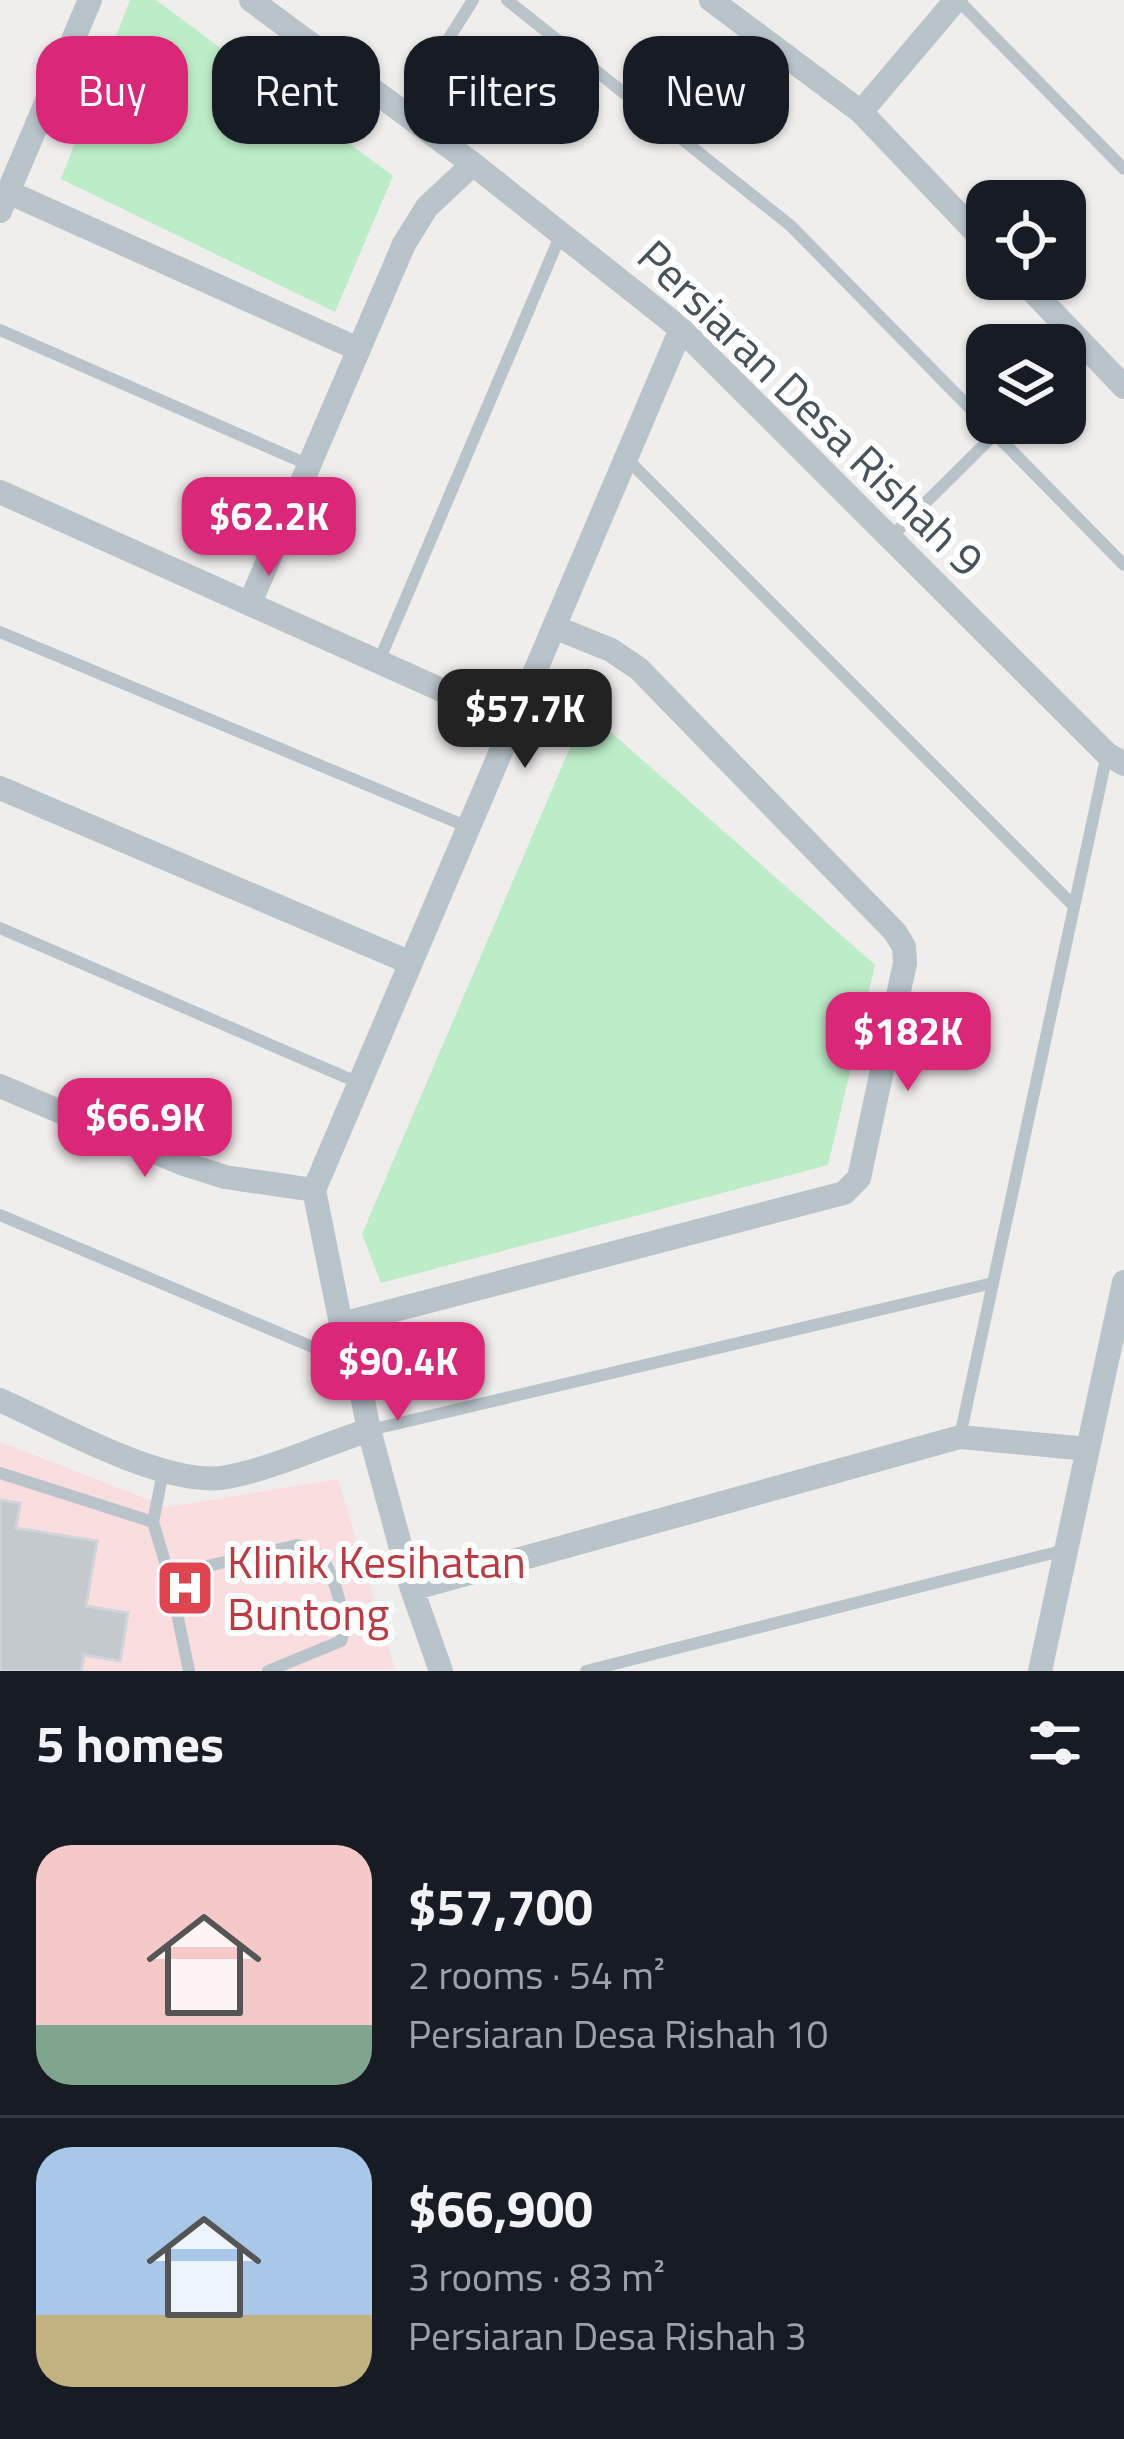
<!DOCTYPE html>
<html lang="en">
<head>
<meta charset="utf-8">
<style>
	:root { --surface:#171b24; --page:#242831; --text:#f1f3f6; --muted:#9ea1a6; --line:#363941; --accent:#db2777 }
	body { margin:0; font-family:"Titillium Web",sans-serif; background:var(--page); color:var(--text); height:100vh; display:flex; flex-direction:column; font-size:45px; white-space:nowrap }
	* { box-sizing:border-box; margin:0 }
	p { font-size:39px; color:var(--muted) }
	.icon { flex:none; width:66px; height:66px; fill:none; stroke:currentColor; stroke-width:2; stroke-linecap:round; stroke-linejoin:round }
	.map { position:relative; height:1671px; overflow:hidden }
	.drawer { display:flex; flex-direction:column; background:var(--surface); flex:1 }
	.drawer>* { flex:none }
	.hud { position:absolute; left:36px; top:36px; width:1053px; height:108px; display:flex; gap:24px }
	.controls { position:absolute; left:966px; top:180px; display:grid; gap:24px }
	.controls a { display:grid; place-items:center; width:120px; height:120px; border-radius:24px; background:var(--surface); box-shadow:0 3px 9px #0004; font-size:60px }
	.price { position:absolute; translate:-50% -102px; padding:0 27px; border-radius:24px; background:var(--accent); color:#fff; font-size:39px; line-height:78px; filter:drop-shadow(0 3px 6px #0008) }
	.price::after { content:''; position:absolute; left:50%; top:72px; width:36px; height:27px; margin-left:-18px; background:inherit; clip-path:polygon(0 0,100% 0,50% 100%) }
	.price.current { background:#222; color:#fff }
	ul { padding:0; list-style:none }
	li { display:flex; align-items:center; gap:36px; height:300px; padding:0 36px }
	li+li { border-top:3px solid var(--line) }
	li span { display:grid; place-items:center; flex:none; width:336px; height:240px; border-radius:36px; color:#555 }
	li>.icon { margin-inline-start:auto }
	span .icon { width:144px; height:144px; fill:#fffc; stroke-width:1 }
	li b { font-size:51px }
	h2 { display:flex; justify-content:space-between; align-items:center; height:144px; padding:0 36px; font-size:51px }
	.pill { padding:0 42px; border-radius:36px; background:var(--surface); box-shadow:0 3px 9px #0004; font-size:42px; line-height:108px }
	.pill.current { background:var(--accent); color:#fff }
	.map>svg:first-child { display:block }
	.medical { fill:#fadddf }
	.green { fill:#bcedc7 }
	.building { fill:#c4c9cd; stroke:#d1d4d8; stroke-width:3 }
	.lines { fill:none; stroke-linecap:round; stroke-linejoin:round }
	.service { stroke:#b8c4ca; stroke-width:12 }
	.minor { stroke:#b8c4ca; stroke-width:24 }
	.labels { text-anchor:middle; stroke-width:12; stroke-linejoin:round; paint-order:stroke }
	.street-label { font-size:45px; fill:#46535a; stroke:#fff }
	.health-label { font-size:45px; fill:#be3a42; stroke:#fff; text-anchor:start }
</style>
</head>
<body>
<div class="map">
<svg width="1124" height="1671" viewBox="0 0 1124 1671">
	<rect width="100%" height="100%" fill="#f0eded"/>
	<path class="medical" d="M0 1442 168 1507 338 1479 395 1669 0 1671Z"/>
	<path class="green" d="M130 0H156L393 176 335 312 61 179Z
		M586 710 875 965 828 1165 381 1283 362 1234Z"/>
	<path class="building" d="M0 1500 20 1503 16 1528 97 1541 86 1606 128 1613 120 1661 84 1655 81 1671H0Z"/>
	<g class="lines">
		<path class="service" d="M507 0 791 226 1124 565
			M958 0 1124 169
			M403 111 473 0
			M0 330 309 465
			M1065 365 1085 346
			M626 458 1074 906
			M891 537 1006 423
			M0 632 468 827
			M379 661 561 234
			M0 928 359 1083
			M0 1215 355 1365
			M370 1430 993 1283
			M960 1436 1107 754
			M163 1472 153 1522 169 1575 297 1545C306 1548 316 1550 322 1558 334 1575 349 1623 341 1641L268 1671
			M0 1473 153 1522
			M169 1575 189 1671
			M586 1671 1065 1550"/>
		<path class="minor" d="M251 0 473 164 681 329 1107 754 1124 764
			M711 0 861 112 987 244
			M861 112 956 0
			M8 192 358 349
			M0 211 90 0
			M1021 279 1124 387
			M0 492 513 722
			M250 603 404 244 427 207 473 164
			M0 788 411 963
			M0 1086 181 1163 225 1177 314 1190
			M341 1324 844 1193 859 1178 905 963 904 947 895 932 639 669 611 650 554 627
			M0 1400C56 1425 168 1489 227 1477 274 1468 323 1445 369 1430
			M412 1589 960 1437 1088 1449
			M441 1671 412 1589 369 1430 356 1366 341 1324 314 1190 681 329
			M1040 1671 1124 1282"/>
	</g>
	<defs>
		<g id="hospital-square" transform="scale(3)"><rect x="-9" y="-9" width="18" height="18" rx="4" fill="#e0444e" stroke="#fff"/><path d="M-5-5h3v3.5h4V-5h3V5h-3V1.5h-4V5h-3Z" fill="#fff"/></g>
	</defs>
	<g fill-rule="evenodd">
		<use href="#hospital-square" x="185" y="1588"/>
	</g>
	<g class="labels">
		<g class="street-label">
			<text transform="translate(811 408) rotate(44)" y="16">Persiaran Desa Rishah 9</text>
		</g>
		<g class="health-label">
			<text x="227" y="1578">Klinik Kesihatan<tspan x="227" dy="52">Buntong</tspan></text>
		</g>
	</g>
</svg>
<div class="controls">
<a><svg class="icon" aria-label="locate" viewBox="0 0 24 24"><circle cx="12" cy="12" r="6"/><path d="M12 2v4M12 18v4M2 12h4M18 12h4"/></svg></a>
<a><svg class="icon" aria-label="layers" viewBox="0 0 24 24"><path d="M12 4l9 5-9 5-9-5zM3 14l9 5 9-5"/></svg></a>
</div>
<b class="price" style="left:269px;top:579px">$62.2K</b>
<b class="price current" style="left:525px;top:771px">$57.7K</b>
<b class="price" style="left:908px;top:1094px">$182K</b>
<b class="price" style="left:145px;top:1180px">$66.9K</b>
<b class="price" style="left:398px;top:1424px">$90.4K</b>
<div class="hud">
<a class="pill current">Buy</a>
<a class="pill">Rent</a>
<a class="pill">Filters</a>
<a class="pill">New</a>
</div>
</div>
<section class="drawer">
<h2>5 homes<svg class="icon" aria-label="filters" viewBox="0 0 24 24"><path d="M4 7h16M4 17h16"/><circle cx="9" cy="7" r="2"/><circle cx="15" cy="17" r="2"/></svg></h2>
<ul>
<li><span style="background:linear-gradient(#f6c9c9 75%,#7fa58c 0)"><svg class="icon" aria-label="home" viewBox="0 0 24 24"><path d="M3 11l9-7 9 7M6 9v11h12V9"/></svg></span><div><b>$57,700</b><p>2 rooms · 54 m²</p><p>Persiaran Desa Rishah 10</p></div></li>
<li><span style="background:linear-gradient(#a9c7e8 70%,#c2b280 0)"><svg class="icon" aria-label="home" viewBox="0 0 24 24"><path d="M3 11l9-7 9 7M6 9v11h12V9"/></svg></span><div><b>$66,900</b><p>3 rooms · 83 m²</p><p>Persiaran Desa Rishah 3</p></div></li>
</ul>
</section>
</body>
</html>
